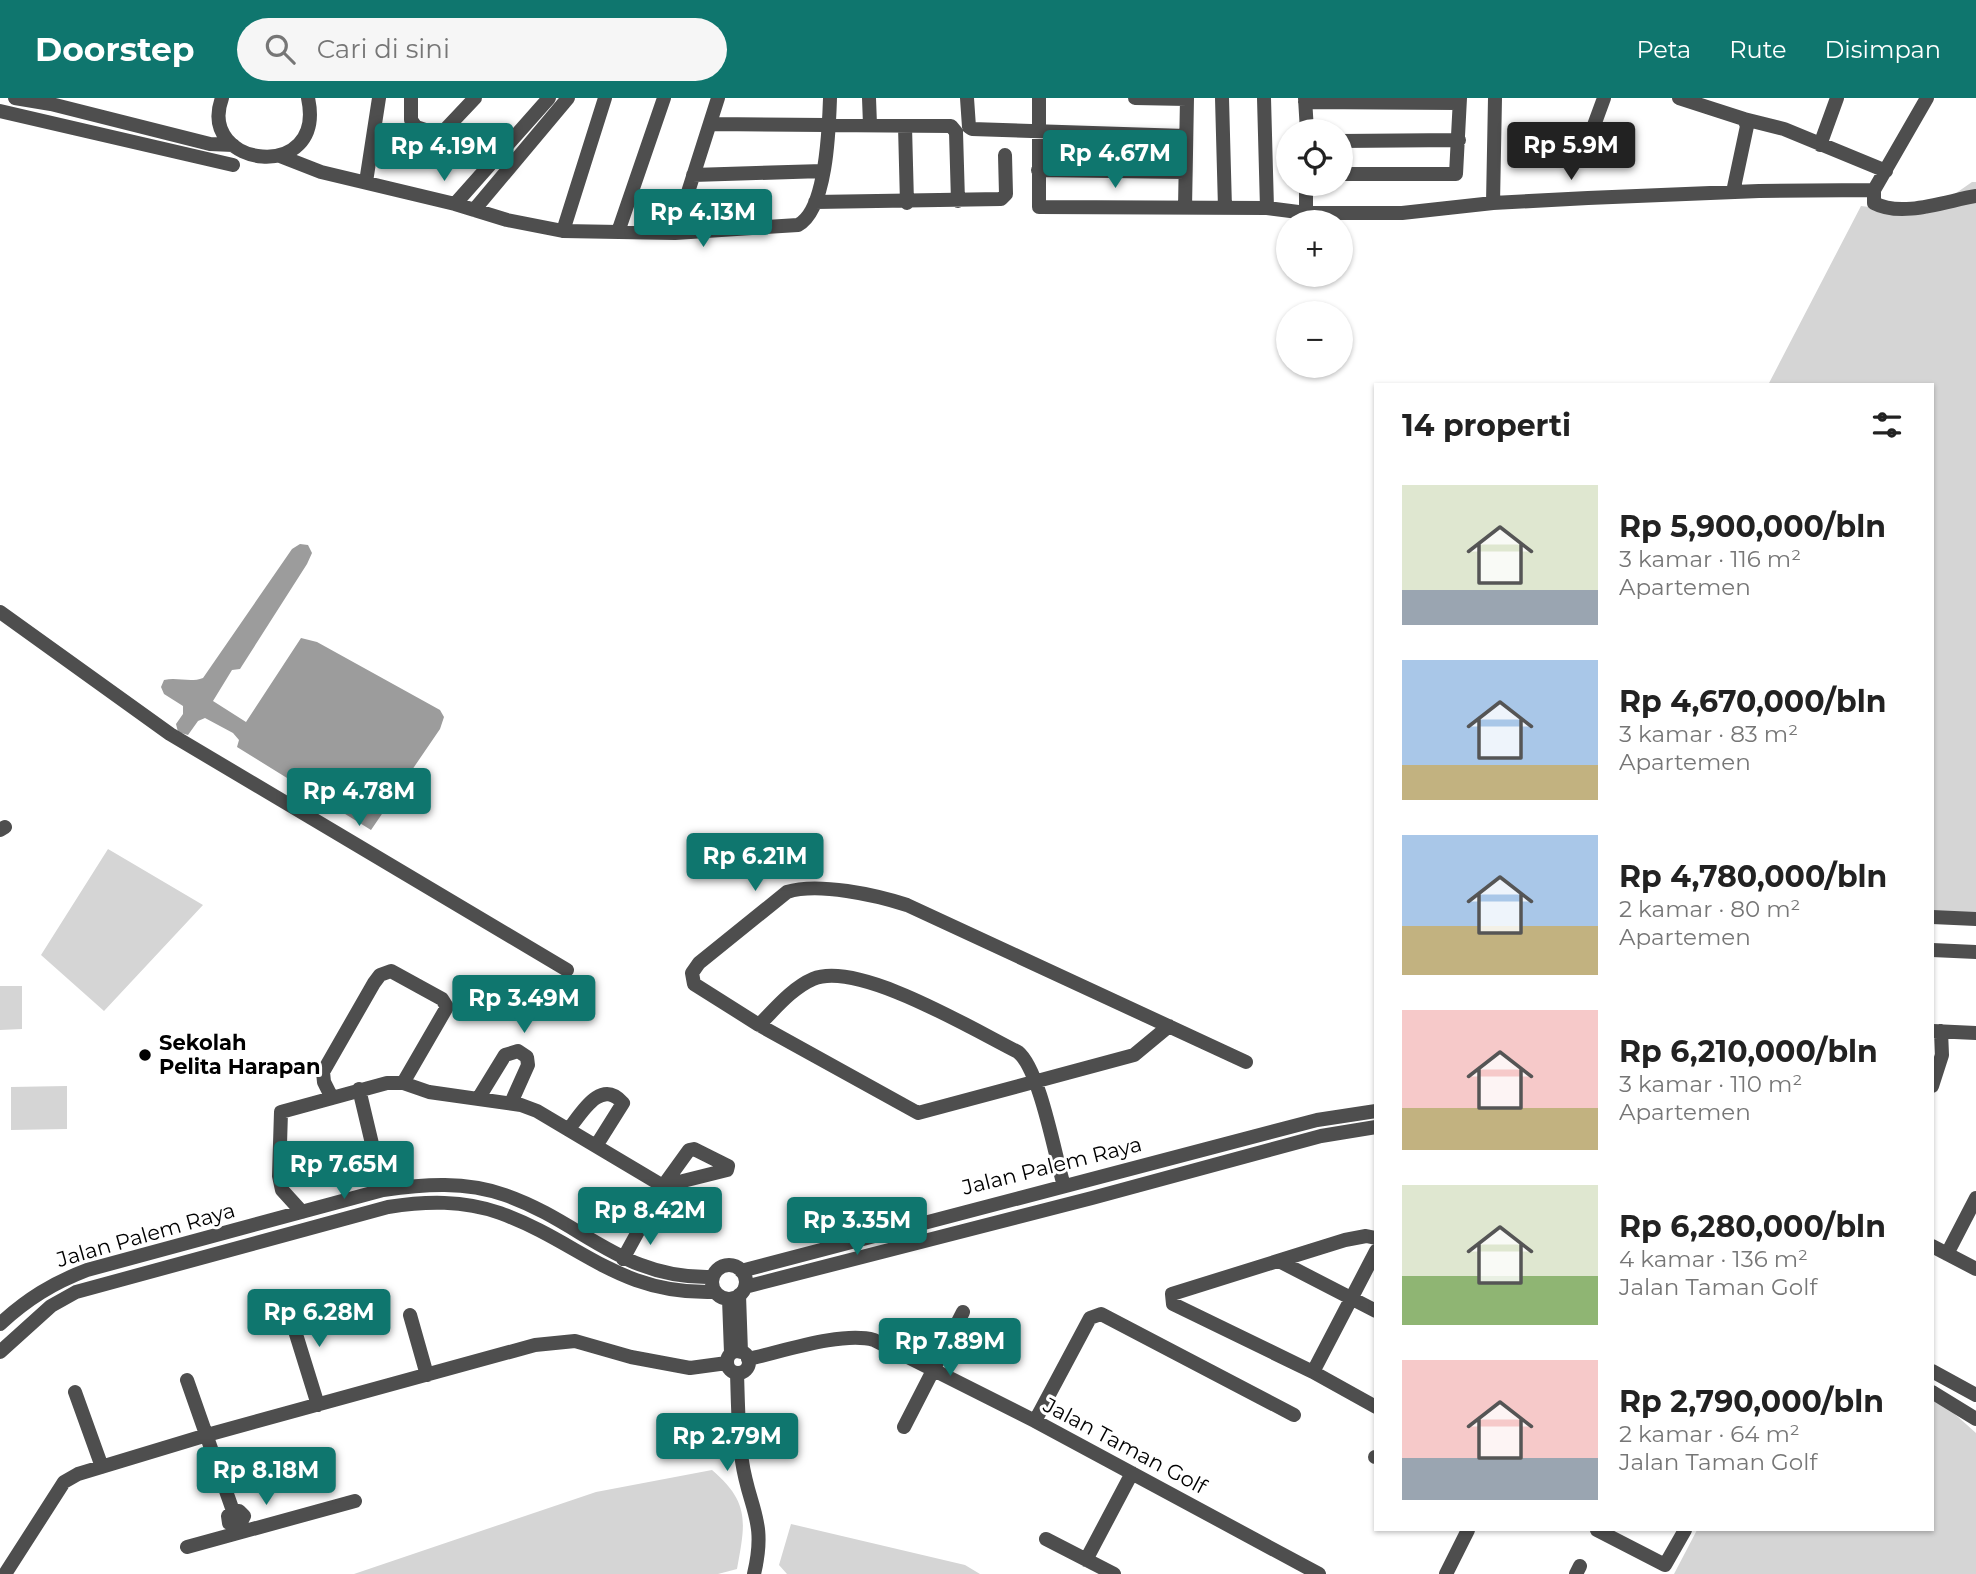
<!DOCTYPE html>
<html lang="id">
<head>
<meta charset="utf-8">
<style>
	:root { --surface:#fff; --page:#f6f6f6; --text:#222; --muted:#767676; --accent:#0f766e }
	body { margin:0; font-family:Montserrat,sans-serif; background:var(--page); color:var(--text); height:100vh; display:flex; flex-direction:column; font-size:26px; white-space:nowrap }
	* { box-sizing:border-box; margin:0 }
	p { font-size:23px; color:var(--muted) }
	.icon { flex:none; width:38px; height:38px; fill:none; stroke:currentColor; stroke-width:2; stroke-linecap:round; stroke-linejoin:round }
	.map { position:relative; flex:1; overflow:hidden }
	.side { position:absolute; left:1374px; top:285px; width:560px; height:1148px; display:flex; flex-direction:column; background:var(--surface); border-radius:0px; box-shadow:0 2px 5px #0004 }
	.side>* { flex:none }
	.controls { position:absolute; left:1276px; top:21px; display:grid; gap:14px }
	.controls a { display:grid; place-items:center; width:77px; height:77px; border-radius:50%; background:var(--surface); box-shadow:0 2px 5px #0004; font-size:35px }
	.price { position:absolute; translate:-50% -60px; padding:0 16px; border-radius:7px; background:var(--accent); color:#fff; font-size:23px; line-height:46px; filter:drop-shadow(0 2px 4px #0008) }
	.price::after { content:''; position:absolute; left:50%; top:42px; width:21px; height:16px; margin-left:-10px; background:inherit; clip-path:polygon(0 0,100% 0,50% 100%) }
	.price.selected { background:#222; color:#fff }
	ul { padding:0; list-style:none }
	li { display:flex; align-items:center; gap:21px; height:175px; padding:0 28px }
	li span { display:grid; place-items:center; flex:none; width:196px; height:140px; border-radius:0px; color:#555 }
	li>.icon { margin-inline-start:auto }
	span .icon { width:84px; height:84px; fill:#fffc; stroke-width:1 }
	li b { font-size:30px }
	h2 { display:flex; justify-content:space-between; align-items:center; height:84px; padding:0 28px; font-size:30px }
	header { display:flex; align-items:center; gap:42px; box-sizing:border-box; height:98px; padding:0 35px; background:var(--accent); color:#fff }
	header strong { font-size:33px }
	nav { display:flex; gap:38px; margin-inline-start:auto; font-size:24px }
	.search { width:490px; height:63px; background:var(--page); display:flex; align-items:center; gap:18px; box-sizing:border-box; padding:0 24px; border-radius:38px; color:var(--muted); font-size:26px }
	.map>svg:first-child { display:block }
	.green { fill:#d5d5d5 }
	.water { fill:#9c9c9c }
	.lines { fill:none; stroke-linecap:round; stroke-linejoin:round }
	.minor { stroke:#4e4e4e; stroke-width:14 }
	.poi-dot { fill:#000; stroke:#fff; stroke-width:2.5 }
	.labels { text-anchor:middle; stroke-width:6; stroke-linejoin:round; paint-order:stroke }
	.poi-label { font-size:21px; font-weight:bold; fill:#000; stroke:#fff; text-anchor:start }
	.street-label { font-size:21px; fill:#000; stroke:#fff }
</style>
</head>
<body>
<header>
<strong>Doorstep</strong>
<div class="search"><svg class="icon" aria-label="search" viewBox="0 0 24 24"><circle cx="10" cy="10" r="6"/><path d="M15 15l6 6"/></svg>Cari di sini</div>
<nav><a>Peta</a><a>Rute</a><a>Disimpan</a></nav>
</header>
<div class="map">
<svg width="1976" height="1476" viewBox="0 0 1976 1476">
	<rect width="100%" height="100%" fill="#fff"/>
	<path class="green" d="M1972 84H1976V823L1932 821V287H1768L1861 108 1926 116Z
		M108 751 203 807 104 913 41 857Z
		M0 888H22V931L0 932Z
		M67 988V1031L11 1032V989Z
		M1932 1302 1948 1310 1976 1335V1476H1674L1697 1432H1932Z
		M712 1372C751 1405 745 1426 737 1471L718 1476H354L596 1394Z
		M791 1426 965 1467 980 1476H787L779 1467Z"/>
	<path class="water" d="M300 446 308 447 312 455 307 466 240 571 232 572 213 603 246 624 301 540 317 544 440 612 444 619 440 631 371 732 237 649 239 642 233 635 205 620 198 623 188 637 178 634 176 626 183 616V608L164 596 161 589 164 582C178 579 190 585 203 580L292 451Z"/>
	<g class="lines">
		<path class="minor" d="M15 0 51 6 210 46 233 47
			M222 0C196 70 327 86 308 0
			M411 0V22L416 29 498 56
			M869 0 870 27
			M967 0 969 29 972 31 1185 38
			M1039 0V109L1267 110 1306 115H1402L1493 105 1588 100 1759 93 1874 92
			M1135 0 1187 1
			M1222 0 1225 110
			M1264 0 1267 110
			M1305 0 1307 33
			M1679 0 1744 21 1747 28 1733 94
			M1927 0 1874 92V105C1902 120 1946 103 1976 98
			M1305 4 1459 5
			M0 13 233 67
			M1744 21 1784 31 1886 73
			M711 26 951 28 956 34 958 103
			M905 28 907 105
			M440 37 475 0
			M1554 37 1589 41 1604 0
			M1340 43 1459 42
			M1820 47 1837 0
			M280 58 321 74 455 106 549 0
			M1038 72 1185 74
			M1340 76H1456L1460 0
			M693 77 823 73
			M366 84 379 0
			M815 104 1001 101 1006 96 1005 57
			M1493 105 1495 0
			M455 106 507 122 563 133 675 135 798 127C827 112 829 29 830 0
			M1185 110 1187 0
			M474 112 568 0
			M1306 115V86
			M563 133 605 0
			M618 134 664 0
			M675 135 718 0
			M0 514 170 636 567 872
			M0 732 5 729
			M1932 819 1976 821
			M1932 852 1976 854
			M759 927C775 911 792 890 813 881 858 862 974 932 1018 954 1040 972 1055 1058 1064 1088
			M1169 928 1134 957 918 1015 759 927 694 886 692 875 699 865 787 794C818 784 876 797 907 807L1246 964
			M1933 933 1976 935
			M1932 988 1942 957 1941 933
			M359 991 383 1092
			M331 998 324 984 323 974 374 885 380 877 391 873 442 901 447 909 403 985
			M478 1001 505 957 518 953 527 959 528 967 511 1005
			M569 1031C582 1014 601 980 623 1005L596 1048
			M302 1114 282 1092 279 1078 281 1014 387 985H403L429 994 521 1007 537 1013 663 1088 727 1072 728 1068 694 1051 689 1052 663 1088 623 1161
			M1932 1148 1976 1171
			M1376 1153 1313 1274 1376 1309
			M1947 1156 1976 1100
			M1279 1163 1376 1213
			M712 1184a17 17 0 1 1 34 0a17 17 0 1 1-34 0Z
			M741 1173 1317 1022 1376 1013
			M745 1189 1092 1100 1321 1038 1376 1029
			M739 1197 741 1254
			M729 1201 731 1255
			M286 1204 318 1307
			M410 1217 427 1277
			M0 1226C27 1201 53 1185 87 1172L383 1092C425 1086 465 1083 505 1097 583 1124 622 1182 713 1179
			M727 1264a11 11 0 1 1 22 0a11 11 0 1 1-22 0Z
			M0 1254 51 1208 76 1194 388 1109C426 1103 463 1102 500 1115 582 1145 618 1197 715 1194
			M748 1261C781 1254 842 1233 874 1242L1035 1323 1319 1476
			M1932 1273 1976 1297
			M1313 1274 1173 1206 1172 1196 1345 1142 1366 1138 1376 1140
			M737 1275C738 1304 738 1334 742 1363 749 1411 767 1422 754 1476
			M187 1282 233 1413
			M75 1294 102 1369
			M1932 1294 1976 1321
			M1035 1323 1090 1220 1101 1216 1294 1317
			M904 1329 963 1214
			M1375 1359H1376
			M239 1428 229 1425 228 1418 233 1413H239L244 1418 239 1428 240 1434
			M1597 1432 1665 1467 1685 1432
			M1046 1441 1114 1476
			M187 1449 355 1403
			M1086 1462 1132 1375
			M5 1476 64 1384 78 1376 207 1337 535 1247 575 1243 631 1259 690 1270 727 1265
			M1446 1476 1468 1432
			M1576 1476 1580 1468"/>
	</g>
	<circle class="poi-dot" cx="145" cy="957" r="7"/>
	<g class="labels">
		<g class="poi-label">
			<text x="159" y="952">Sekolah<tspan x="159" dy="24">Pelita Harapan</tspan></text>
		</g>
		<g class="street-label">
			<text transform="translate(1052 1068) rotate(-14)" y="7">Jalan Palem Raya</text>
			<text transform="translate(146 1137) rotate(-16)" y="7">Jalan Palem Raya</text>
			<text transform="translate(1125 1348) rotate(28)" y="7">Jalan Taman Golf</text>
		</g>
	</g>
</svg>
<div class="controls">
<a><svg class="icon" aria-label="locate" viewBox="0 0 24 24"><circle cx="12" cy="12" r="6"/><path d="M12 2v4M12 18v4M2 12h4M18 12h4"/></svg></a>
<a>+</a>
<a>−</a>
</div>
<b class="price selected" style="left:1571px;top:84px">Rp 5.9M</b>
<b class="price" style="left:444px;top:85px">Rp 4.19M</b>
<b class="price" style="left:1115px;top:92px">Rp 4.67M</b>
<b class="price" style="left:703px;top:151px">Rp 4.13M</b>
<b class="price" style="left:359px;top:730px">Rp 4.78M</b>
<b class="price" style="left:755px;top:795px">Rp 6.21M</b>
<b class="price" style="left:524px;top:937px">Rp 3.49M</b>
<b class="price" style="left:344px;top:1103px">Rp 7.65M</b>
<b class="price" style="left:650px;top:1149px">Rp 8.42M</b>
<b class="price" style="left:857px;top:1159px">Rp 3.35M</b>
<b class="price" style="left:319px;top:1251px">Rp 6.28M</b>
<b class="price" style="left:950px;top:1280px">Rp 7.89M</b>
<b class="price" style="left:727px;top:1375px">Rp 2.79M</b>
<b class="price" style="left:266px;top:1409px">Rp 8.18M</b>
<section class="side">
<h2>14 properti<svg class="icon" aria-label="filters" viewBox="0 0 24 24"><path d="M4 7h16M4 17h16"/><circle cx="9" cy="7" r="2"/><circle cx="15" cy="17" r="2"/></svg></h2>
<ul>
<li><span style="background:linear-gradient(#dfe7d0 75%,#9aa5b1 0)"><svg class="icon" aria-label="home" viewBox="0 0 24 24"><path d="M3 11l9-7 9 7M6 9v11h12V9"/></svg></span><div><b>Rp 5,900,000/bln</b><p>3 kamar · 116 m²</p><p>Apartemen</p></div></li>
<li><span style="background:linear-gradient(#a9c7e8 75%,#c2b280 0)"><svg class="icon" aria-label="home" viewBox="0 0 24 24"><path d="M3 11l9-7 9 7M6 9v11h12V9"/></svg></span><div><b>Rp 4,670,000/bln</b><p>3 kamar · 83 m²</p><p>Apartemen</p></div></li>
<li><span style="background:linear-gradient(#a9c7e8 65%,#c2b280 0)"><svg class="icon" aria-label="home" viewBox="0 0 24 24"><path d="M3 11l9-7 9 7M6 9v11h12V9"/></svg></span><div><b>Rp 4,780,000/bln</b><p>2 kamar · 80 m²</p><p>Apartemen</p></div></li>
<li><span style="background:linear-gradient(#f6c9c9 70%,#c2b280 0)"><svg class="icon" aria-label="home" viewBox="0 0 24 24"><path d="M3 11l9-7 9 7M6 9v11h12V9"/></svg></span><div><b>Rp 6,210,000/bln</b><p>3 kamar · 110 m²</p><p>Apartemen</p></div></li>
<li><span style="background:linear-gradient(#dfe7d0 65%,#8fb573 0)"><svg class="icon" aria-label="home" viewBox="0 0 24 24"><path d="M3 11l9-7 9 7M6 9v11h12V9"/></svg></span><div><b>Rp 6,280,000/bln</b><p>4 kamar · 136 m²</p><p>Jalan Taman Golf</p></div></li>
<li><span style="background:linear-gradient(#f6c9c9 70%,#9aa5b1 0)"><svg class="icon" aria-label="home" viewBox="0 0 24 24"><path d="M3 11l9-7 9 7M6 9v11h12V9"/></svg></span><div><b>Rp 2,790,000/bln</b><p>2 kamar · 64 m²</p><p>Jalan Taman Golf</p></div></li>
</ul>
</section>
</div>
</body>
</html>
